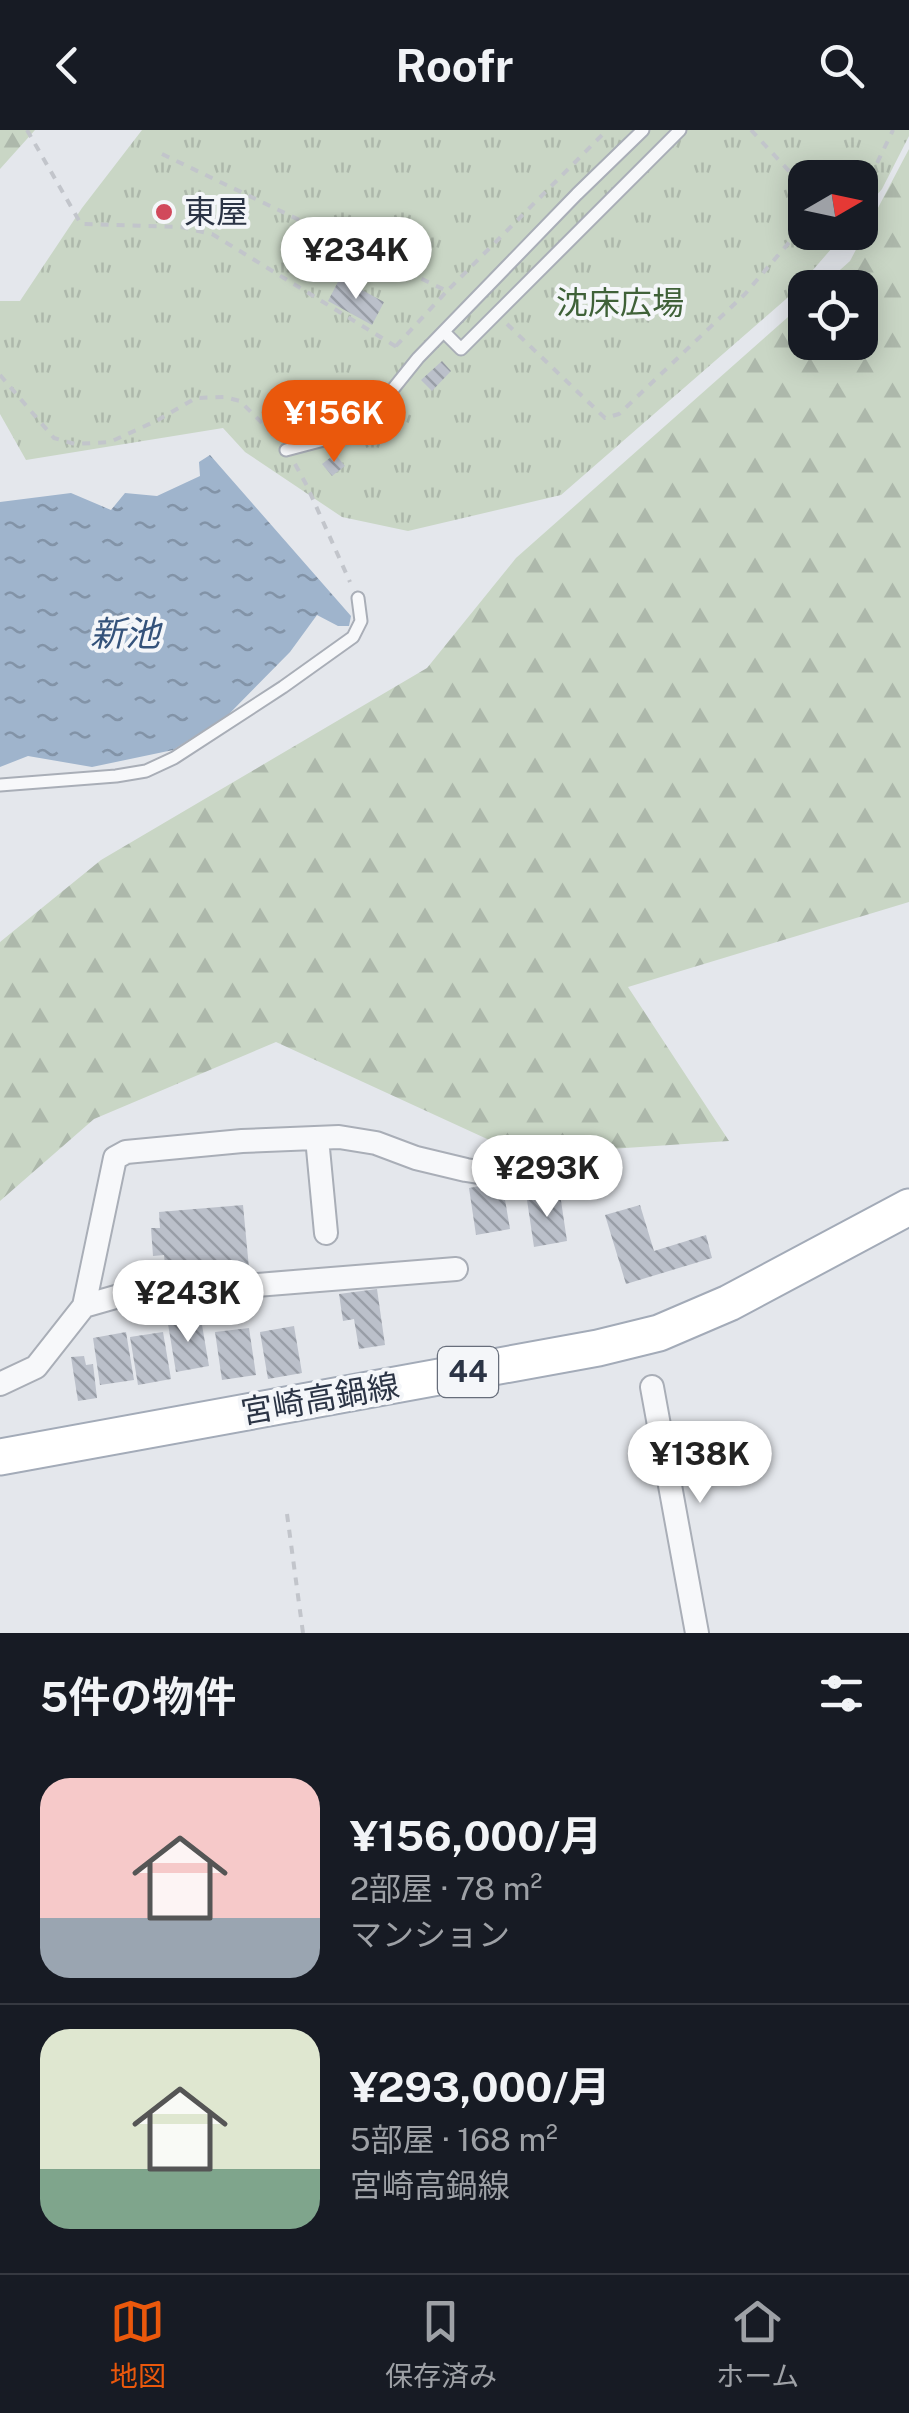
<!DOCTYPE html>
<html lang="ja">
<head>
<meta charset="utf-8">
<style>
	:root { --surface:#171b24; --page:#242831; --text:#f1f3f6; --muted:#9ea1a6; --line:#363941; --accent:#ea580c }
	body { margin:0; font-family:"Public Sans","Noto Sans JP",sans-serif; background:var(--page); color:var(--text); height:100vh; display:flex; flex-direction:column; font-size:38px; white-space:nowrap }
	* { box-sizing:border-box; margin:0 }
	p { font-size:32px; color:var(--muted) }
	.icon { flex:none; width:55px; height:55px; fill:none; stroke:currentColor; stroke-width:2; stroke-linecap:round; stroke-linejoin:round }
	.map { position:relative; height:1503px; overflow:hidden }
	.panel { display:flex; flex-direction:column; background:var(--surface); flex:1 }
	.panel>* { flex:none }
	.needle { width:65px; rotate:81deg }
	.controls { position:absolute; left:788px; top:30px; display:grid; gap:20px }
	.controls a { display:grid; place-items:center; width:90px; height:90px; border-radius:20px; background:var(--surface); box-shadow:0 5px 25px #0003; font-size:50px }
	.price { position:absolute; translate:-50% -85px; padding:0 22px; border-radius:35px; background:#fff; color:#222; font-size:32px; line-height:65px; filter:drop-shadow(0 2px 5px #0008) }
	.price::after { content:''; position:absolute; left:50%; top:60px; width:30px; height:22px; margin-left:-15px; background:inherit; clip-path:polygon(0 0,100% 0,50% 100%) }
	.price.on { background:var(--accent); color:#fff }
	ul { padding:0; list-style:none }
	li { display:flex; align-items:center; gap:30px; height:250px; padding:0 40px }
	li+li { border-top:2px solid var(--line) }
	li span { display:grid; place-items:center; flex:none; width:280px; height:200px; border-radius:30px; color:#555 }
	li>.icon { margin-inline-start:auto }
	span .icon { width:120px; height:120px; fill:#fffc; stroke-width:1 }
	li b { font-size:42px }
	h2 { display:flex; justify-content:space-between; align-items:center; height:120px; padding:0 40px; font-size:42px }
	header { display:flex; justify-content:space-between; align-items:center; height:130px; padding:0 40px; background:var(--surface); font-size:45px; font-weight:700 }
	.menu { display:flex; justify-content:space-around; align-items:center; height:140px; border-top:2px solid var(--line); background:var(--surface); font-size:28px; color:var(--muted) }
	.menu a { display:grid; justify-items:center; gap:5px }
	.menu .on { color:var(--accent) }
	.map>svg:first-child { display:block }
	.forest { fill:url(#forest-firs) }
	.park { fill:url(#park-tufts) }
	.water { fill:url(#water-ripples) }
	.building { fill:url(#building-back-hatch) }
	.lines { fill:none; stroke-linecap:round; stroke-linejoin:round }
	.lane-casing { stroke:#a9aeb7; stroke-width:15 }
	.street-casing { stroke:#a9aeb7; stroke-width:26 }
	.primary-casing { stroke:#a3abb8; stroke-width:39 }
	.path { stroke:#c2c5cb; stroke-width:4; stroke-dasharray:8 8; stroke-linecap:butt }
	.lane { stroke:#f7f8fa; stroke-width:11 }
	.street { stroke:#f7f8fa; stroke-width:22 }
	.primary { stroke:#fff; stroke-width:35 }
	.poi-dot { fill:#d1495b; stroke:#f4f6f9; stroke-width:4 }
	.labels { text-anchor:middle; stroke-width:8; stroke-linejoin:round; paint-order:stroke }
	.shield { fill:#f4f6f9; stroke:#676e7b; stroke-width:2.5 }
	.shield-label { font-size:30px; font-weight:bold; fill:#2b3445 }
	.poi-label { font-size:32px; fill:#2b3445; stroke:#f4f6f9; text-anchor:start }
	.park-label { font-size:32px; fill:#3f6138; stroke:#f4f6f9 }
	.street-label { font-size:32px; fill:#2b3445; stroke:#f4f6f9 }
	.water-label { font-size:35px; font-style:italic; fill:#34527a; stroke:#f4f6f9 }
</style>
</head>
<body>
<header><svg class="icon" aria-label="back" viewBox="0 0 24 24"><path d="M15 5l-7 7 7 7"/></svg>Roofr<svg class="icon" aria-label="search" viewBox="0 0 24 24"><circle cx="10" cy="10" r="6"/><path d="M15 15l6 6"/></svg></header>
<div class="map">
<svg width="909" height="1503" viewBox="0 0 909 1503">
	<defs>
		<pattern id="forest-firs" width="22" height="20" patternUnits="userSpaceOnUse" patternTransform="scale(2.5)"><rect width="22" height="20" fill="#c9d6c5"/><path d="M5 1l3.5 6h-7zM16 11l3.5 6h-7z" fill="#adb8ab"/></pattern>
		<pattern id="park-tufts" width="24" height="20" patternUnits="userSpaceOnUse" patternTransform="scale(2.5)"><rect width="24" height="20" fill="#c9d6c5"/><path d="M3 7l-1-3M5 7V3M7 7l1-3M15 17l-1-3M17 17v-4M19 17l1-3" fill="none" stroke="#adb8ab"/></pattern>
		<pattern id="water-ripples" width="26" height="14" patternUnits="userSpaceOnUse" patternTransform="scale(2.5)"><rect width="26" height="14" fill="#9fb4cc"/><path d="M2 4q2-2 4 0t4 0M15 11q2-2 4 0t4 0" fill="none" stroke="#8293a7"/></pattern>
		<pattern id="building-back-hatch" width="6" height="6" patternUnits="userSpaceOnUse" patternTransform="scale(2.5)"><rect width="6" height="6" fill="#bbc0ca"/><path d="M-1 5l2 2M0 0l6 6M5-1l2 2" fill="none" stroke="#989da6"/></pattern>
	</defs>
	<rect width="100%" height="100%" fill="#e4e7ec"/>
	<path class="forest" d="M0 0H35L0 39Z
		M909 19V772L628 857 729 1011 522 1025 276 912 94 989 0 1071V812L101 730 427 538 516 428 805 172V212H860V158L821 157 850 131Z"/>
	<path class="park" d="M142 0H909V6L882 59 860 85V48H805V102L845 103 793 163 561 365 408 401 342 387 245 322 223 298 26 330 0 284V171H20L82 78Z"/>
	<path class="water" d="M210 325 351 486 349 496H338L317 485 290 522 227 586 173 620 92 637 28 626 0 637V372L71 363 111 380 125 363 157 366 200 346 199 332Z"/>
	<path class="building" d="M170 73 173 90 158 92 156 75Z
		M340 148 384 172 372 195 328 171Z
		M442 231 451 241 432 261 421 250Z
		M335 324 345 336 332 346 322 334Z
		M502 1052 510 1099 476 1105 469 1058Z
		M560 1064 567 1111 534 1117 527 1070Z
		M243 1075 249 1138 166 1146 164 1125 153 1126 151 1098H160L159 1082Z
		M640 1075 654 1121 706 1105 712 1128 626 1154 605 1085Z
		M377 1159 385 1215 359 1219 354 1189 343 1191 339 1164Z
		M201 1189 209 1236 176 1242 168 1194Z
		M294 1196 302 1243 268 1249 260 1202Z
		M249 1198 256 1245 222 1250 215 1202Z
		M126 1202 134 1250 100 1255 93 1208Z
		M163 1202 171 1249 138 1255 130 1207Z
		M84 1226 86 1235 93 1234 97 1268 78 1271 71 1227Z"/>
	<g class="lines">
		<g class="lane-casing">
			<path id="lane" d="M444 202 461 219 680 0
				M286 320 324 310 389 264 418 228 577 64 643 0
				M0 655 116 646 146 641 174 628 283 557 353 507 361 491 358 468"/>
		</g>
		<g class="street-casing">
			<path id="street" d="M317 1008 326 1103
				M84 1176 119 1166 456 1139
				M0 1254 36 1237 84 1176 115 1028 126 1022 242 1011 339 1007 376 1013 416 1028 466 1040 529 1050 587 1054
				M652 1257 697 1503"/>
		</g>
		<g class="primary-casing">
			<path id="primary" d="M0 1327 598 1218 659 1203 729 1173 909 1077"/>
		</g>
		<path class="path" d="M27 0 81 94 181 97 212 104 400 219
			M751 0 801 54 805 63
			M162 24 447 161 607 0
			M860 59 867 54 893 0
			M507 194 605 288 619 284 745 164 804 95 805 90
			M396 216 447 161
			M0 245 54 308 75 314 110 312 156 291 196 268 224 267 240 271 275 306
			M295 334 307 356 350 452
			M287 1384 303 1503"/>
		<use href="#lane" class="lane"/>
		<use href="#street" class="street"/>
		<use href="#primary" class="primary"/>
	</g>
	<circle class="poi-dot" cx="164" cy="82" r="10"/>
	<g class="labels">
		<rect class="shield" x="438" y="1217" width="60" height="50" rx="8"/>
		<g class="shield-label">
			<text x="468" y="1252">44</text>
		</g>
		<g class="poi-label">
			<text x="184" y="93">東屋</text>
		</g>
		<g class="park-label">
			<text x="620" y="184">沈床広場</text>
		</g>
		<g class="street-label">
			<text transform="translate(320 1269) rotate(-10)" y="11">宮崎高鍋線</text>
		</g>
		<g class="water-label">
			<text x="125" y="516">新池</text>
		</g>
	</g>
</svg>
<div class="controls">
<a><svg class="needle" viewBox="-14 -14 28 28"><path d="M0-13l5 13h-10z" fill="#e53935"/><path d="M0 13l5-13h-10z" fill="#9ea1a6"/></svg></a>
<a><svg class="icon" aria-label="locate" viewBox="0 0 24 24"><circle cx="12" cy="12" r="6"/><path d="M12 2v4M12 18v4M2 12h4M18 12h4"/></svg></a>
</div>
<b class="price" style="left:356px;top:172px">¥234K</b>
<b class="price on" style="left:334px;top:335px">¥156K</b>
<b class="price" style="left:547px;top:1090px">¥293K</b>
<b class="price" style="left:188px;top:1215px">¥243K</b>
<b class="price" style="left:700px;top:1376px">¥138K</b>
</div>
<section class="panel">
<h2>5件の物件<svg class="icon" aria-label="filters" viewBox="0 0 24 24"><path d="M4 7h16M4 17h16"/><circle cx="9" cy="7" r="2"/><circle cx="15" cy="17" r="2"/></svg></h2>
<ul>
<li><span style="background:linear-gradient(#f6c9c9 70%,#9aa5b1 0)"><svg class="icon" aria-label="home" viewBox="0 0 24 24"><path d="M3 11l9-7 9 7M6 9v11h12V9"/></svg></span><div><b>¥156,000/月</b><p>2部屋 · 78 m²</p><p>マンション</p></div></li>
<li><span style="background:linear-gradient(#dfe7d0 70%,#7fa58c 0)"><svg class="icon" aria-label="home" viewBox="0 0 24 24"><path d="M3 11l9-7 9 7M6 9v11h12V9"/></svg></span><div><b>¥293,000/月</b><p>5部屋 · 168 m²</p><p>宮崎高鍋線</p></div></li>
</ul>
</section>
<nav class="menu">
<a class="on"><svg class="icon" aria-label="map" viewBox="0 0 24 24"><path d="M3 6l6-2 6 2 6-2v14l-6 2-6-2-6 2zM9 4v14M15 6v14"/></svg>地図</a>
<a><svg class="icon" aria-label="saved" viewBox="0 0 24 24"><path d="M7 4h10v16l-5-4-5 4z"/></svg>保存済み</a>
<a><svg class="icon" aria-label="home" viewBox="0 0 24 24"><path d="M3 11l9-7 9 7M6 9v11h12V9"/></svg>ホーム</a>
</nav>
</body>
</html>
